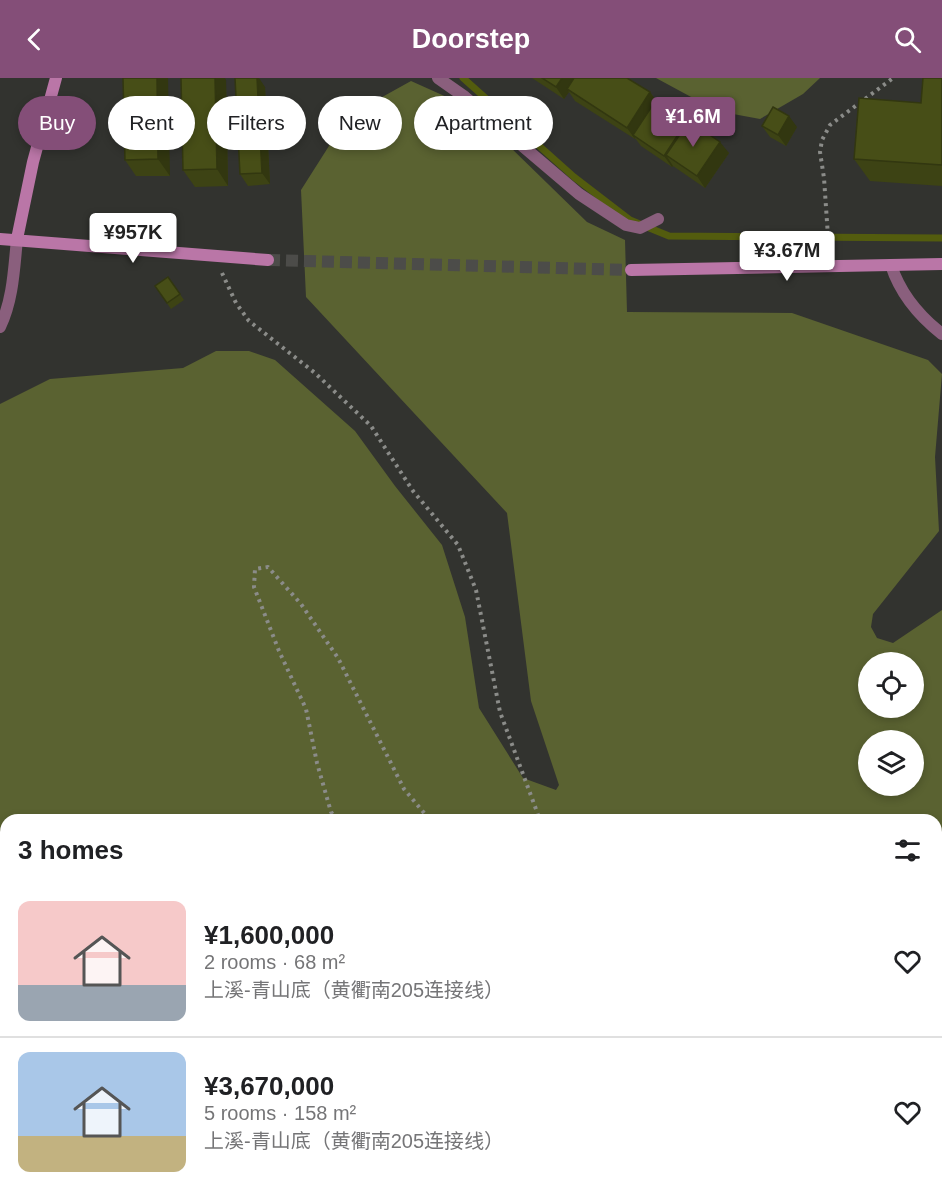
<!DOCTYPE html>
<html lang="en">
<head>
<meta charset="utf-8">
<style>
	:root { --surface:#fff; --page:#f2f2f2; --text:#202124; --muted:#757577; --line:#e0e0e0; --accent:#844e78 }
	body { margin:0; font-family:Helvetica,"Noto Sans SC",sans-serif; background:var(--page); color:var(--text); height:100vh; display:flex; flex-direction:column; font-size:22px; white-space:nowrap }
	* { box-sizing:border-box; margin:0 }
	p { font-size:20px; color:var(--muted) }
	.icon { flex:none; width:33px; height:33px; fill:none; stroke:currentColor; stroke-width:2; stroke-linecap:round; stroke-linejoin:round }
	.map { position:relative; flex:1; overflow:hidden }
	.details { position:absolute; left:0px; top:736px; width:942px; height:386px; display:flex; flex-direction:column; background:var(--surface); border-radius:18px 18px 0 0; box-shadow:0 3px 9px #0003 }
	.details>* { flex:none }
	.hud { position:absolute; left:18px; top:18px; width:600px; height:54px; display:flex; gap:12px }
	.buttons { position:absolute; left:858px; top:574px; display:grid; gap:12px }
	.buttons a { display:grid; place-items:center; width:66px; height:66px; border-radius:50%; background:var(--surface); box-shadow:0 3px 9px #0003; font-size:30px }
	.price { position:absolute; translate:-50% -51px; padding:0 14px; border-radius:6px; background:#fff; color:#222; font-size:20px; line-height:39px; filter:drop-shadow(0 2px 3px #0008) }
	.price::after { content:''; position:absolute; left:50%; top:36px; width:18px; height:14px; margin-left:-9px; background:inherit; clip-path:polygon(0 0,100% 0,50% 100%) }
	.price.current { background:var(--accent); color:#fff }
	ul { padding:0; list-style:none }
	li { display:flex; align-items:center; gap:18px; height:150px; padding:0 18px }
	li+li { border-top:2px solid var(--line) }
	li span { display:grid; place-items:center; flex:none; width:168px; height:120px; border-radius:12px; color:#555 }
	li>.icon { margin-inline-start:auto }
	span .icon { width:72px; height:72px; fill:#fffc; stroke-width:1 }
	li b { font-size:26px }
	h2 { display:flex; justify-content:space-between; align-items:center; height:72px; padding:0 18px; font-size:26px }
	.pill { padding:0 21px; border-radius:27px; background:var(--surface); box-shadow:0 3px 9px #0003; font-size:21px; line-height:54px }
	.pill.current { background:var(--accent); color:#fff }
	header { display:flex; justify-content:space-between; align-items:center; height:78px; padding:0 18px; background:var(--accent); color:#fff; font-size:27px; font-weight:800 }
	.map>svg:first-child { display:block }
	.green { fill:#5a6231; fill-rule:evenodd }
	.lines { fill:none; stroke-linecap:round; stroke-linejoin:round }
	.stream { stroke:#535c0e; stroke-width:7 }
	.secondary-tunnel { stroke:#4c4c49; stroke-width:12; stroke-dasharray:12 6; stroke-linecap:butt }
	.path { stroke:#8b8c89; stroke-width:4; stroke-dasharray:3 4.5; stroke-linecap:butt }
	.lane { stroke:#8a5f7d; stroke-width:12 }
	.street { stroke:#8a5f7d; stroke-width:12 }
	.secondary { stroke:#ba76a7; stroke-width:12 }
	.wall { fill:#3d4314 }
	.shaded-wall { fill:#323710 }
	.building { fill:#474e17; stroke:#323710; stroke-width:1.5 }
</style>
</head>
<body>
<header><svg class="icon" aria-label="back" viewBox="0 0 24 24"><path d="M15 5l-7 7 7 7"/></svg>Doorstep<svg class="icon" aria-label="search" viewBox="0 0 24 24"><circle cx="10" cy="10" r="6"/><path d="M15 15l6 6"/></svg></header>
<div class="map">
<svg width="942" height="1121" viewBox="0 0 942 1121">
	<rect width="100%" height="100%" fill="#32332f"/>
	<path class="green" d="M656 0H820L803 16 760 41 717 33Z
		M411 3 469 29 587 144 625 162 627 234 792 235 928 282 942 296 935 379 939 453 873 536 871 549 877 560 893 565 942 532V1121H0V326L50 301 183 290 216 273H249L275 282 355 353 395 408 442 467 465 539 479 630 523 700 556 712 559 707 531 623 507 435 306 219 301 112 348 38ZM868 585H914V630H868ZM868 663H914V708H868ZM6 742H936V1116H6Z"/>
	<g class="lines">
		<path class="stream" d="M463 0 574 99 630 142 669 158 942 160"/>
		<path class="secondary-tunnel" d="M268 182 631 192"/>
		<path class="path" d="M829 173 824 100 820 74 822 62 830 47 893 0
			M222 195 236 225 249 243 315 295 371 348 413 413 458 467 476 512 500 634 540 742
			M337 742 331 734 317 685 306 631 279 573 254 509 255 491 268 489 301 526 338 580 404 711 430 742
			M0 898H6
			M0 985 6 984
			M0 1021 6 1028
			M174 1116 175 1121
			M0 1121 6 1113
			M214 1121 225 1116"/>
		<path class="lane" d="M438 0 465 19 579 116 626 147 640 150 658 141
			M891 187C900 215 919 238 942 256"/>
		<path class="street" d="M0 249C13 222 14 191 17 161"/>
		<path class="secondary" d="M0 161 268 182
			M17 161 33 84 56 0
			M631 192 942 186"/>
	</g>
	<path class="wall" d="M123 0 170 98H136L125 82Z
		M532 0H627L650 14 656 23 688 44 729 75 705 110 673 88 672 89 641 68 635 60V61L575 23 569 14 564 21Z
		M942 0V108L870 103 854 81 921 25Z
		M226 2 228 108 195 109 183 92Z
		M265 9 270 106 248 108 240 96Z
		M762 48 797 49 786 68 770 59Z
		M168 199 184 222 171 231 155 208Z
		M0 1032 6 1041V1100H0Z"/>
	<path class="shaded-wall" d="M157 0H168L170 98 158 81Z
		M215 0H225L226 2 228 108 217 91Z
		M257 0H259L265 9 270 106 262 95Z
		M562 0H577L567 11 569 14 564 21 556 9Z
		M650 14 658 26 633 57 635 60V61L627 50Z
		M789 38 797 49 786 68 778 57Z
		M687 43 695 54 666 77 673 88 672 89 664 78Z
		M720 64 729 75 705 110 697 98Z
		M0 1032 6 1041V1094L0 1086Z"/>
	<path class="building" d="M123 0H157L158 81 125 82Z
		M181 0H215L217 91 183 92Z
		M235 0H257L262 95 240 96Z
		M542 0H562L556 9Z
		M574 0H627L650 14 627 50 567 11Z
		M923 0H942V87L854 81 859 20 921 25Z
		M656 22 687 43 664 78 633 57Z
		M773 29 789 38 778 57 762 48Z
		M689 43 720 64 697 98 666 77Z
		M168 199 180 216 167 225 155 208Z"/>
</svg>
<div class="buttons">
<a><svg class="icon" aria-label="locate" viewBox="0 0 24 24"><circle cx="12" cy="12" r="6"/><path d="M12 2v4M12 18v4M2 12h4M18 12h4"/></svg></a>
<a><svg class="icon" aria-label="layers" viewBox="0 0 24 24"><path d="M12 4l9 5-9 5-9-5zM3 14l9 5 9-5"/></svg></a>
</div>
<b class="price current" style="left:693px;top:70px">¥1.6M</b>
<b class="price" style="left:133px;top:186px">¥957K</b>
<b class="price" style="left:787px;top:204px">¥3.67M</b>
<div class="hud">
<a class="pill current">Buy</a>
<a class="pill">Rent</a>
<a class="pill">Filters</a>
<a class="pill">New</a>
<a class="pill">Apartment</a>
</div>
<section class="details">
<h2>3 homes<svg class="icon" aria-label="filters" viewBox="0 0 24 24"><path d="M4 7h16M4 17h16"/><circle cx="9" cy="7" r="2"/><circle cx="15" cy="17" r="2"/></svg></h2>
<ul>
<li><span style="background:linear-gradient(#f6c9c9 70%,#9aa5b1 0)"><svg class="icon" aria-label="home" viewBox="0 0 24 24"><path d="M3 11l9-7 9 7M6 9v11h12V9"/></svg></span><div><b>¥1,600,000</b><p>2 rooms · 68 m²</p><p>上溪-青山底（黄衢南205连接线）</p></div><svg class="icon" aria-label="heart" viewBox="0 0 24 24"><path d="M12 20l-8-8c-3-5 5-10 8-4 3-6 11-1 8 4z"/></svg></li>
<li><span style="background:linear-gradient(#a9c7e8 70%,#c2b280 0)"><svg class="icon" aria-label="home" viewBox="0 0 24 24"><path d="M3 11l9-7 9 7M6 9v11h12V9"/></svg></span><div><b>¥3,670,000</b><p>5 rooms · 158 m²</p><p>上溪-青山底（黄衢南205连接线）</p></div><svg class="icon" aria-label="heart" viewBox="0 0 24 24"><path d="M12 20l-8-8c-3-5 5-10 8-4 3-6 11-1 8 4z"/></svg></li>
</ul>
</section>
</div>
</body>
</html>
